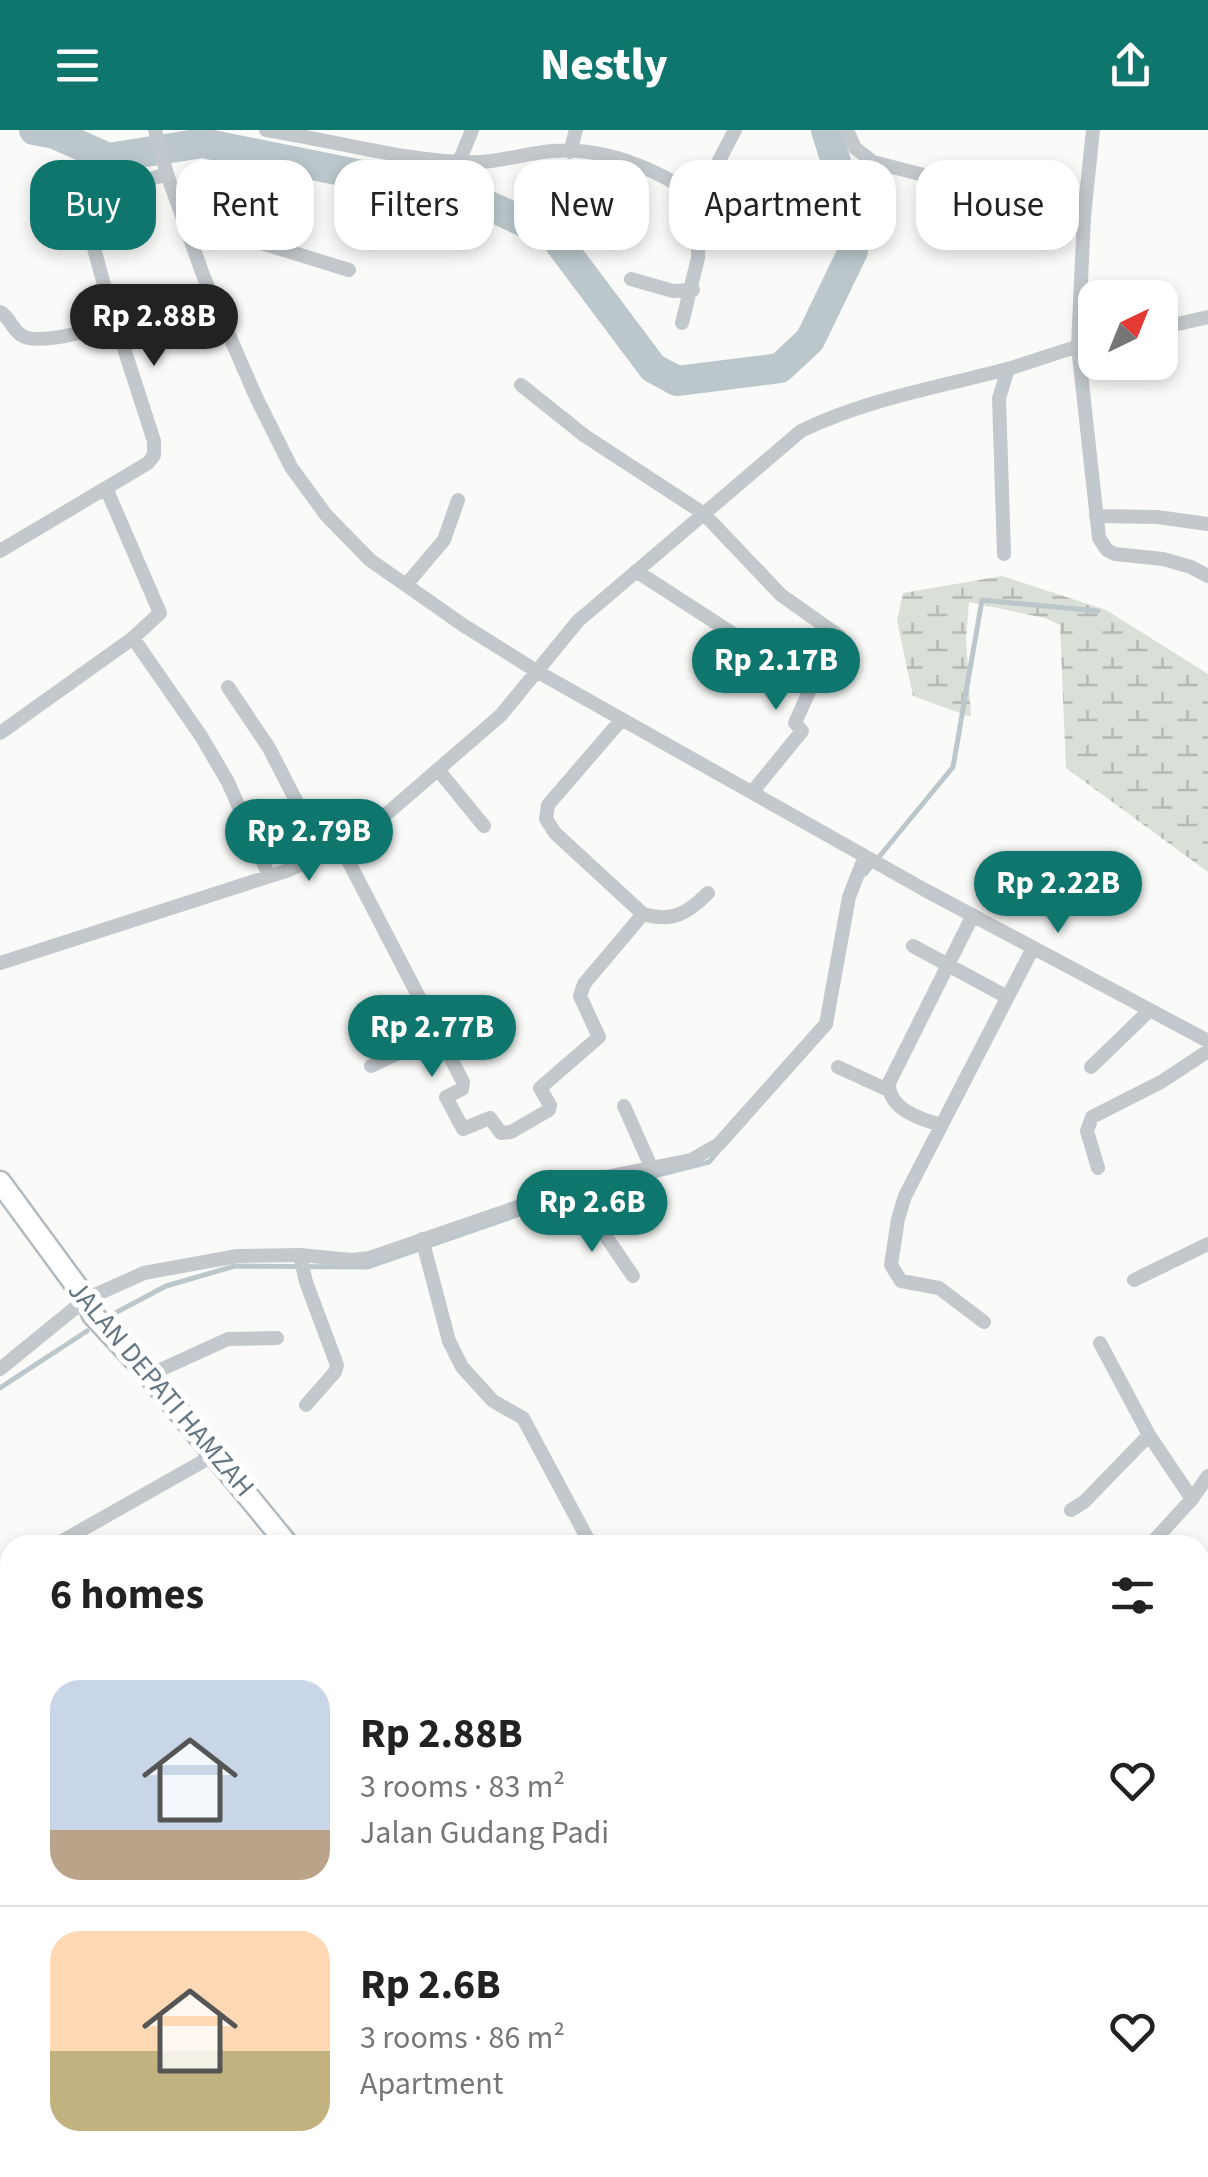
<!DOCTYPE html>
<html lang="en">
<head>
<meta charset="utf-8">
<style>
	:root { --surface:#fff; --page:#f2f2f2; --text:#222; --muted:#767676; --line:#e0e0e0; --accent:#0f766e }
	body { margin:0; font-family:"Source Sans 3",sans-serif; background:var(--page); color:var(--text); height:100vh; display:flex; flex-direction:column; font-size:38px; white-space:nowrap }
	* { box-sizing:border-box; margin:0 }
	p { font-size:32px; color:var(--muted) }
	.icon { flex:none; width:55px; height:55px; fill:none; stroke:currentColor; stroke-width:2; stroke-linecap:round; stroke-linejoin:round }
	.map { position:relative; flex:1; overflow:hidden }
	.side { position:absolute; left:0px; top:1405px; width:1210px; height:642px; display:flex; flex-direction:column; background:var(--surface); border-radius:30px 30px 0 0; box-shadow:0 5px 15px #0003 }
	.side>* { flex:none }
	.hud { position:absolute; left:30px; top:30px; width:1150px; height:90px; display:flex; gap:20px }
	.needle { width:65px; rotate:43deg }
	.buttons { position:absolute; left:1078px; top:150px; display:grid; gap:20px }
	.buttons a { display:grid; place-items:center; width:100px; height:100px; border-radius:20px; background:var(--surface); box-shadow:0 5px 15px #0003; font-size:50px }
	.price { position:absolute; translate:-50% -85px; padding:0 22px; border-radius:35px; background:var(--accent); color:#fff; font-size:32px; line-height:65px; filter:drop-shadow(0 2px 5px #0008) }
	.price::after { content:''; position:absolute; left:50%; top:60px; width:30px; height:22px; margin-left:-15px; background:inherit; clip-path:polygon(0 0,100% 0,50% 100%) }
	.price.current { background:#222; color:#fff }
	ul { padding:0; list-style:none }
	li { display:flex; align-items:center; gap:30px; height:250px; padding:0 50px }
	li+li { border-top:2px solid var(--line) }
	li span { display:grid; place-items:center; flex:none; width:280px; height:200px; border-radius:30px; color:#555 }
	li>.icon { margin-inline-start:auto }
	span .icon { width:120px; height:120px; fill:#fffc; stroke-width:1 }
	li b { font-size:42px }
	h2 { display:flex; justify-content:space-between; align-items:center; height:120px; padding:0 50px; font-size:42px }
	.pill { padding:0 35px; border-radius:30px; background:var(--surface); box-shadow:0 5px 15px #0003; font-size:35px; line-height:90px }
	.pill.current { background:var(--accent); color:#fff }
	header { display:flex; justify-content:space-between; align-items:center; height:130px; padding:0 50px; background:var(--accent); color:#fff; font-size:45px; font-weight:800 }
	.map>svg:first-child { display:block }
	.wetland { fill:url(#wetland-marsh) }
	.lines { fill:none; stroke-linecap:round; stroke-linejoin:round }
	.stream { stroke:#bbc7cb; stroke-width:5 }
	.river { stroke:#bbc7cb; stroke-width:30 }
	.secondary-casing { stroke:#b3babf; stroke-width:25 }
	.street { stroke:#c3c8cc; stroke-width:14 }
	.secondary { stroke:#fff; stroke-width:20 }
	.labels { text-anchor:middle; stroke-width:10; stroke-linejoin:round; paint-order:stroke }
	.street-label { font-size:28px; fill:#657683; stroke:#fff }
</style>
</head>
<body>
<header><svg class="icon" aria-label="menu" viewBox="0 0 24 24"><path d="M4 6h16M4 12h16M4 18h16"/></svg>Nestly<svg class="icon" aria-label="share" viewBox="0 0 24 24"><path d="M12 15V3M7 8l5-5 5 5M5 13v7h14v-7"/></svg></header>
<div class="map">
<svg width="1208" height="2047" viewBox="0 0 1208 2047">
	<defs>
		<pattern id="wetland-marsh" width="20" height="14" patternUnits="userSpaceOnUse" patternTransform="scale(2.5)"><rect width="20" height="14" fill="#dadfd7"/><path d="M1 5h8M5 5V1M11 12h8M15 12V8" fill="none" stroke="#b4b9b4"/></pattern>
	</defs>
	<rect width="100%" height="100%" fill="#fafaf8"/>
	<path class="wetland" d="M1002 446 1106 480 1208 544V742L1066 638 1060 495 1045 488 969 472 966 509 971 587 913 566 897 491 903 463Z"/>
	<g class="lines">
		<path class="stream" d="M865 744 953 637 982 470 1098 481
			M117 1182 166 1156 235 1136 368 1137 563 1069 709 1032 720 1019
			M0 1258 87 1201"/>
		<path class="river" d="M34 0 55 4 108 28 203 13 470 67 554 106 653 238 677 251 780 238 810 210 853 121 849 73 826 0"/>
		<g class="secondary-casing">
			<path id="secondary" d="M0 1052 86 1169 93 1185 149 1245 288 1415
				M721 2038 727 2047"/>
		</g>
		<path class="street" d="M155 0 167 44 203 145 256 267 291 337 326 385 370 430 463 495 538 542 925 760 1208 911
			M266 0C330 10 396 29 462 32 494 34 521 24 552 21 627 15 688 59 747 99
			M847 0 855 18 873 32 1084 86
			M1093 0 1084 86 1078 216 1099 408 1107 420 1115 424 1163 429 1191 437 1208 446
			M570 22 576 0
			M459 32 472 0
			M183 89 349 140
			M631 149 673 161 693 160
			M0 182C10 187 11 198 21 205 37 217 96 198 117 194
			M682 193 698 128 700 67 735 0
			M1160 198 1208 187
			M521 255 585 306 703 383 781 465 839 506 840 515 812 555 795 593 802 601 754 660
			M1096 386 1157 387 1208 394
			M0 421 148 333 154 325V311L108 169 83 79 85 70 91 67 167 44
			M1004 424 999 268 1008 239
			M636 441 812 555
			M406 455 444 410 458 370
			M133 508 201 606 228 652 269 746
			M228 557 269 618 323 723
			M622 589 548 675 546 689 555 703 643 784C672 793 688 783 708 763
			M0 603 133 508 160 483 106 358
			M439 641 484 696
			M340 715 463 952 462 959 446 967 463 999 490 988 501 1003 511 1002 549 980 550 975 540 958 599 907 580 866 584 854 643 784
			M913 816 1007 867
			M0 833 289 740 340 715 390 681 501 585 578 491 801 301C867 269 936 258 1007 239 1036 231 1065 219 1095 212
			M371 936 436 905
			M838 937 888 960
			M1091 937 1150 880
			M624 976 652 1039
			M941 995C920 989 888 979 889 953L973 785
			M1098 1038 1087 1001 1092 987 1161 952 1208 921
			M585 1051 605 1105 633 1146
			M422 1109 449 1211 462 1237 493 1271 523 1288 591 1415
			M300 1125 306 1152 337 1235 335 1242 306 1275
			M1134 1150 1208 1114
			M984 1192 939 1158 901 1151 891 1135 898 1089 905 1066 1033 818
			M1100 1213 1149 1305 1192 1369
			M0 1239 86 1169 144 1143 237 1126 300 1125 352 1130 369 1128 532 1072 585 1051 691 1030 719 1014 826 894 849 767 865 726
			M149 1245 228 1209 277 1208
			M1071 1380 1084 1372 1149 1305
			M55 1415 216 1324
			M1150 1415 1192 1369 1208 1346
			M0 1441 10 1436
			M0 1694 10 1704
			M0 1907 10 1898
			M1200 1949 1208 1957
			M418 2038 423 2047
			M557 2038 563 2047
			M1149 2038 1161 2047
			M395 2047 408 2038
			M583 2047 595 2038
			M665 2047 678 2038"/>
		<use href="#secondary" class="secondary"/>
	</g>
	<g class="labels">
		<g class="street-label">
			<text transform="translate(162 1258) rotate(50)" y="10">JALAN DEPATI HAMZAH</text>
		</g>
	</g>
</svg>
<div class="buttons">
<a><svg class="needle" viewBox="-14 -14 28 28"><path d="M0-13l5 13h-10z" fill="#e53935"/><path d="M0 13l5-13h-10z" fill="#767676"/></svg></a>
</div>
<b class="price current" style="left:154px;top:239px">Rp 2.88B</b>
<b class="price" style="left:776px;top:583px">Rp 2.17B</b>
<b class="price" style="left:309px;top:754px">Rp 2.79B</b>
<b class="price" style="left:1058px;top:806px">Rp 2.22B</b>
<b class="price" style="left:432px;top:950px">Rp 2.77B</b>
<b class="price" style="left:592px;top:1125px">Rp 2.6B</b>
<div class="hud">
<a class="pill current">Buy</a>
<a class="pill">Rent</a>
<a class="pill">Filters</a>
<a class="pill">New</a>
<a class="pill">Apartment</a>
<a class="pill">House</a>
</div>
<section class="side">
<h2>6 homes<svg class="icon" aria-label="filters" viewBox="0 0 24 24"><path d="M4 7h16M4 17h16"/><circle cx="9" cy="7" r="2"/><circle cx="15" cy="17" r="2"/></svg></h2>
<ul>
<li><span style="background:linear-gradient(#c9d6e8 75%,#b9a48a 0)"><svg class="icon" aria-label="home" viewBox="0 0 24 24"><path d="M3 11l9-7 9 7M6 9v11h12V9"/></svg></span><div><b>Rp 2.88B</b><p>3 rooms · 83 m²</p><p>Jalan Gudang Padi</p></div><svg class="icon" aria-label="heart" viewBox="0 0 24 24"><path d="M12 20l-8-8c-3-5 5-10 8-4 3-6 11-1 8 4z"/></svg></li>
<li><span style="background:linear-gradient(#ffd9b3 60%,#c2b280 0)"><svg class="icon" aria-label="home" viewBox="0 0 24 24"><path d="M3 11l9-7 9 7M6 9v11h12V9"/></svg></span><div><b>Rp 2.6B</b><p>3 rooms · 86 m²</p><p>Apartment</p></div><svg class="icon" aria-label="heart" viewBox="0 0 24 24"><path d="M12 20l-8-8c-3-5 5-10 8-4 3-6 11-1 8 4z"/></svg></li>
</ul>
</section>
</div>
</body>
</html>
